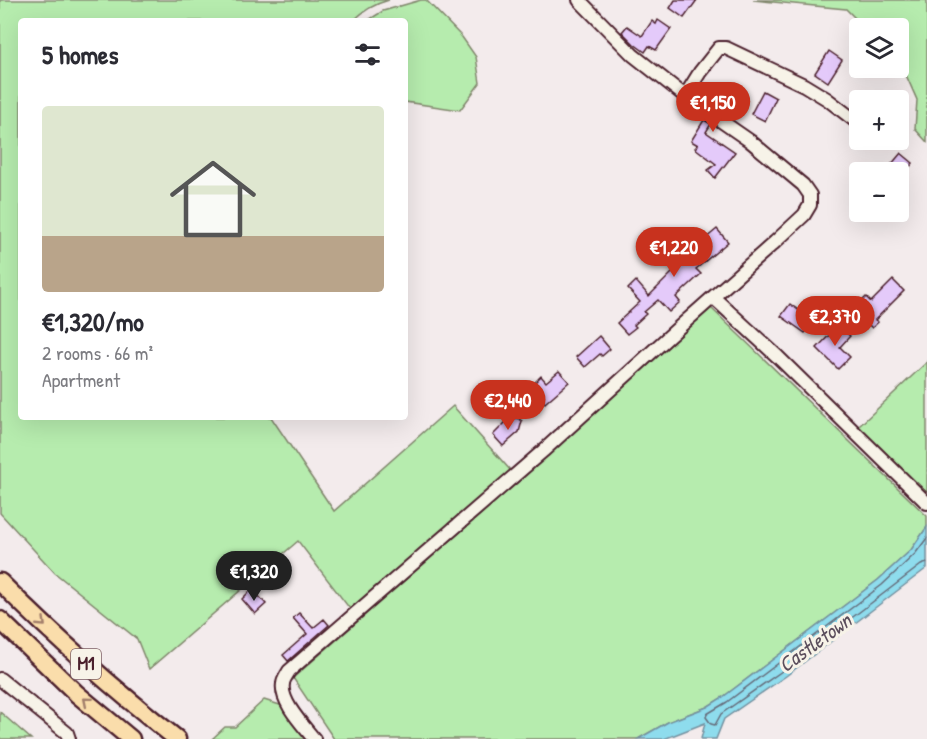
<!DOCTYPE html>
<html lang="en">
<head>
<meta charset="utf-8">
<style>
	:root { --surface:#fff; --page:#f2f2f3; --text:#2b2b33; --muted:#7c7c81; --line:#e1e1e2; --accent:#c8321e }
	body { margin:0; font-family:"Patrick Hand",sans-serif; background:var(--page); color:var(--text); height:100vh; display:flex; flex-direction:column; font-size:22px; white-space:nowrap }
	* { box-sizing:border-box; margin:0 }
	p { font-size:20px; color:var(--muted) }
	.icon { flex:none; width:33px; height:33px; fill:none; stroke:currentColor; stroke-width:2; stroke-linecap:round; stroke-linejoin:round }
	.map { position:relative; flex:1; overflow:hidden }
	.sheet { position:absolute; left:18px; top:18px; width:390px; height:402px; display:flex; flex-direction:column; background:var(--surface); border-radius:6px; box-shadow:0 6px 24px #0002 }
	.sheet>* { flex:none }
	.controls { position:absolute; left:849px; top:18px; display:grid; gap:12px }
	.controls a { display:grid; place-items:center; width:60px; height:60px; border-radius:6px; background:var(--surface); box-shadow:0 6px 24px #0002; font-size:30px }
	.price { position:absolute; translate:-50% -51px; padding:0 14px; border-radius:21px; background:var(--accent); color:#fff; font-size:20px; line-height:39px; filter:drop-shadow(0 2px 3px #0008) }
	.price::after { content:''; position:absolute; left:50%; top:36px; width:18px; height:14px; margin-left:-9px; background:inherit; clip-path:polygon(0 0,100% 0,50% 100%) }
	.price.active { background:#222; color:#fff }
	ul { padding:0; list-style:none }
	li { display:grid; align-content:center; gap:12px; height:318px; padding:0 24px }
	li+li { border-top:2px solid var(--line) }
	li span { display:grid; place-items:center; height:186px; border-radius:6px; color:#555 }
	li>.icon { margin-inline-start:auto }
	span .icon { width:108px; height:108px; fill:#fffc; stroke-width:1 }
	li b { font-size:26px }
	h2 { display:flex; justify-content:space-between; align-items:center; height:72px; padding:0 24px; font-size:26px }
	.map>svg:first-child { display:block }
	.green { fill:#b6ecae; stroke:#80866c; stroke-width:1.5 }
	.water { fill:#8edced; stroke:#73909f; stroke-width:1.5 }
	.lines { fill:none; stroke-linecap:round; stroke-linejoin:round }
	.shore { stroke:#656b79; stroke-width:1.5 }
	.building { fill:#e4cafa; stroke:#4a1f2b; stroke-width:1.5 }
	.minor-casing { stroke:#4a1f2b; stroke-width:16 }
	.highway-casing { stroke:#4a1f2b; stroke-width:21 }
	.minor { stroke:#f7f3e8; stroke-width:12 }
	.highway { stroke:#faddab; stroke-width:16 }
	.oneway { stroke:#a27e6b }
	.labels { text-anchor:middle; stroke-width:6; stroke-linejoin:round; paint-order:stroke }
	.shield { fill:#f7f3e8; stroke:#7e5f64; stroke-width:1.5 }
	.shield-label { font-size:18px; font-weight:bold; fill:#4a1f2b }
	.water-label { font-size:21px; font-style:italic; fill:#5b4e5c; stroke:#f7f3e8 }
</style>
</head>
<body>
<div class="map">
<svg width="927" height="739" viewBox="0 0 927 739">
	<rect width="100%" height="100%" fill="#f3ebec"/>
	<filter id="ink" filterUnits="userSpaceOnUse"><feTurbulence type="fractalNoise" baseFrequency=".0167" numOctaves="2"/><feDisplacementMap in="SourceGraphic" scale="12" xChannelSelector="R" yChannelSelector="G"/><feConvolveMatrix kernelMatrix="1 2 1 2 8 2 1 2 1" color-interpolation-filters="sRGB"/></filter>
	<g filter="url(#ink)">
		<path class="green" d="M0 0H389C374 4 364 10 353 21H21V417H271L334 511 453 406 511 471 350 609 298 541 149 669 137 639 55 573 0 513Z
			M421 0H426L462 37 476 57 480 83 460 110 405 102V21H367L383 11Z
			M753 0H927V142L915 129 917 100 902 66 899 63 898 28H865L846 9Z
			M711 308 927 516V527L911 550 878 580 723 697 707 707 668 722 638 739H334L293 678 530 471Z
			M927 362V493L858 427Z
			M264 700 283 706 307 739H212L225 727H235Z
			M0 712 31 739H0Z"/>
		<path class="water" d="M927 527V568L786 676 724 719 716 739H701L705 723 664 739H638L668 722 707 707 723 697 878 580 911 550Z"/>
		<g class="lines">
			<path class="shore" d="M927 538 915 554 882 585 727 702 707 714 706 717 711 724 715 725 721 714 782 671 921 565 927 563"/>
		</g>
		<path class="building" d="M675 0H697L684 18 670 8Z
			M658 20 671 29 656 50 649 46 645 52 634 44 622 32 627 26 642 36 652 21 656 24Z
			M829 51 842 60 828 82 815 73Z
			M763 91 776 98 765 121 751 114Z
			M704 120 711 124 706 132 735 152 715 178 708 170 716 164 695 148 698 145 691 141Z
			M901 153 913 163 898 180V172H885Z
			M717 229 728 242 696 269 701 274 676 297 680 302 669 312 658 300 644 312 646 314 634 325 636 327 627 334 617 323 640 302 628 289 636 281 649 296 677 268 674 264 681 257 674 249 691 235 699 244Z
			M893 280 904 291 875 320 878 322 872 328 853 310 866 297 871 302Z
			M790 304 801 312 804 308 816 316 805 333 781 316Z
			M839 325 850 336 840 347 850 357 838 369 817 348Z
			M599 336 610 349 602 356 600 354 585 367 576 357Z
			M559 371 569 382 545 403 530 387 541 376 546 382Z
			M518 418 522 421 519 432 503 446 493 435 509 419Z
			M252 589 266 604 255 614 242 599Z
			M299 613 313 628 324 619 329 625 288 661 283 655 307 634 293 618Z"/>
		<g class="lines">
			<g class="minor-casing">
				<path id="minor" d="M685 96 700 72 719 48H726L804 85 827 99 858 123
					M713 297 778 357 927 503
					M0 679 67 733 69 739
					M314 739C304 726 280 702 283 684 283 680 287 675 289 671L543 451 676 330 775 242 804 215 810 205V195L803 185 750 141 685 96 633 55 579 0"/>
			</g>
			<g class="highway-casing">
				<path id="highway" d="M0 582C56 638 115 690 177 739
					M0 620 77 694 131 739"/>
			</g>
			<use href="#minor" class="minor"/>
			<use href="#highway" class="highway"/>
		</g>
		<defs><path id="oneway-chevron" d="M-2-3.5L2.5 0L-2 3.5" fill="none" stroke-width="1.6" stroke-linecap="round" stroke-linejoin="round" transform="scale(1.5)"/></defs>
		<g class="oneway">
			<use href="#oneway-chevron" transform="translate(42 623) rotate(44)"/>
			<use href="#oneway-chevron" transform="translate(87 701) rotate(-140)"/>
		</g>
	</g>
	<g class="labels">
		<rect class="shield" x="71" y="649" width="30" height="30" rx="4.5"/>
		<g class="shield-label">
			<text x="86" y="670">M1</text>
		</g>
		<g class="water-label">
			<text transform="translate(815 643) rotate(-36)" y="7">Castletown</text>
		</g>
	</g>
</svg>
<div class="controls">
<a><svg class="icon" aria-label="layers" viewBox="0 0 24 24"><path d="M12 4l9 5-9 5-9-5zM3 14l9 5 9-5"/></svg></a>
<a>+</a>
<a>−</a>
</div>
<b class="price" style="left:713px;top:133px">€1,150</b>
<b class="price" style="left:674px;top:278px">€1,220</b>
<b class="price" style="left:835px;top:347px">€2,370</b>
<b class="price" style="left:508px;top:431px">€2,440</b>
<b class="price active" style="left:254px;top:602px">€1,320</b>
<section class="sheet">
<h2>5 homes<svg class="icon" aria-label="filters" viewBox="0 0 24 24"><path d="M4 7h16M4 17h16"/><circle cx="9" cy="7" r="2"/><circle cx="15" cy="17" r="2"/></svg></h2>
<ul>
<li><span style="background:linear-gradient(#dfe7d0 70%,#b9a48a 0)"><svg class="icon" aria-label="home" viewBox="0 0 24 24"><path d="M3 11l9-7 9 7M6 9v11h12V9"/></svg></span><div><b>€1,320/mo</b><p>2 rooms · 66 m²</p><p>Apartment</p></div></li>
</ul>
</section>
</div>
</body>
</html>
